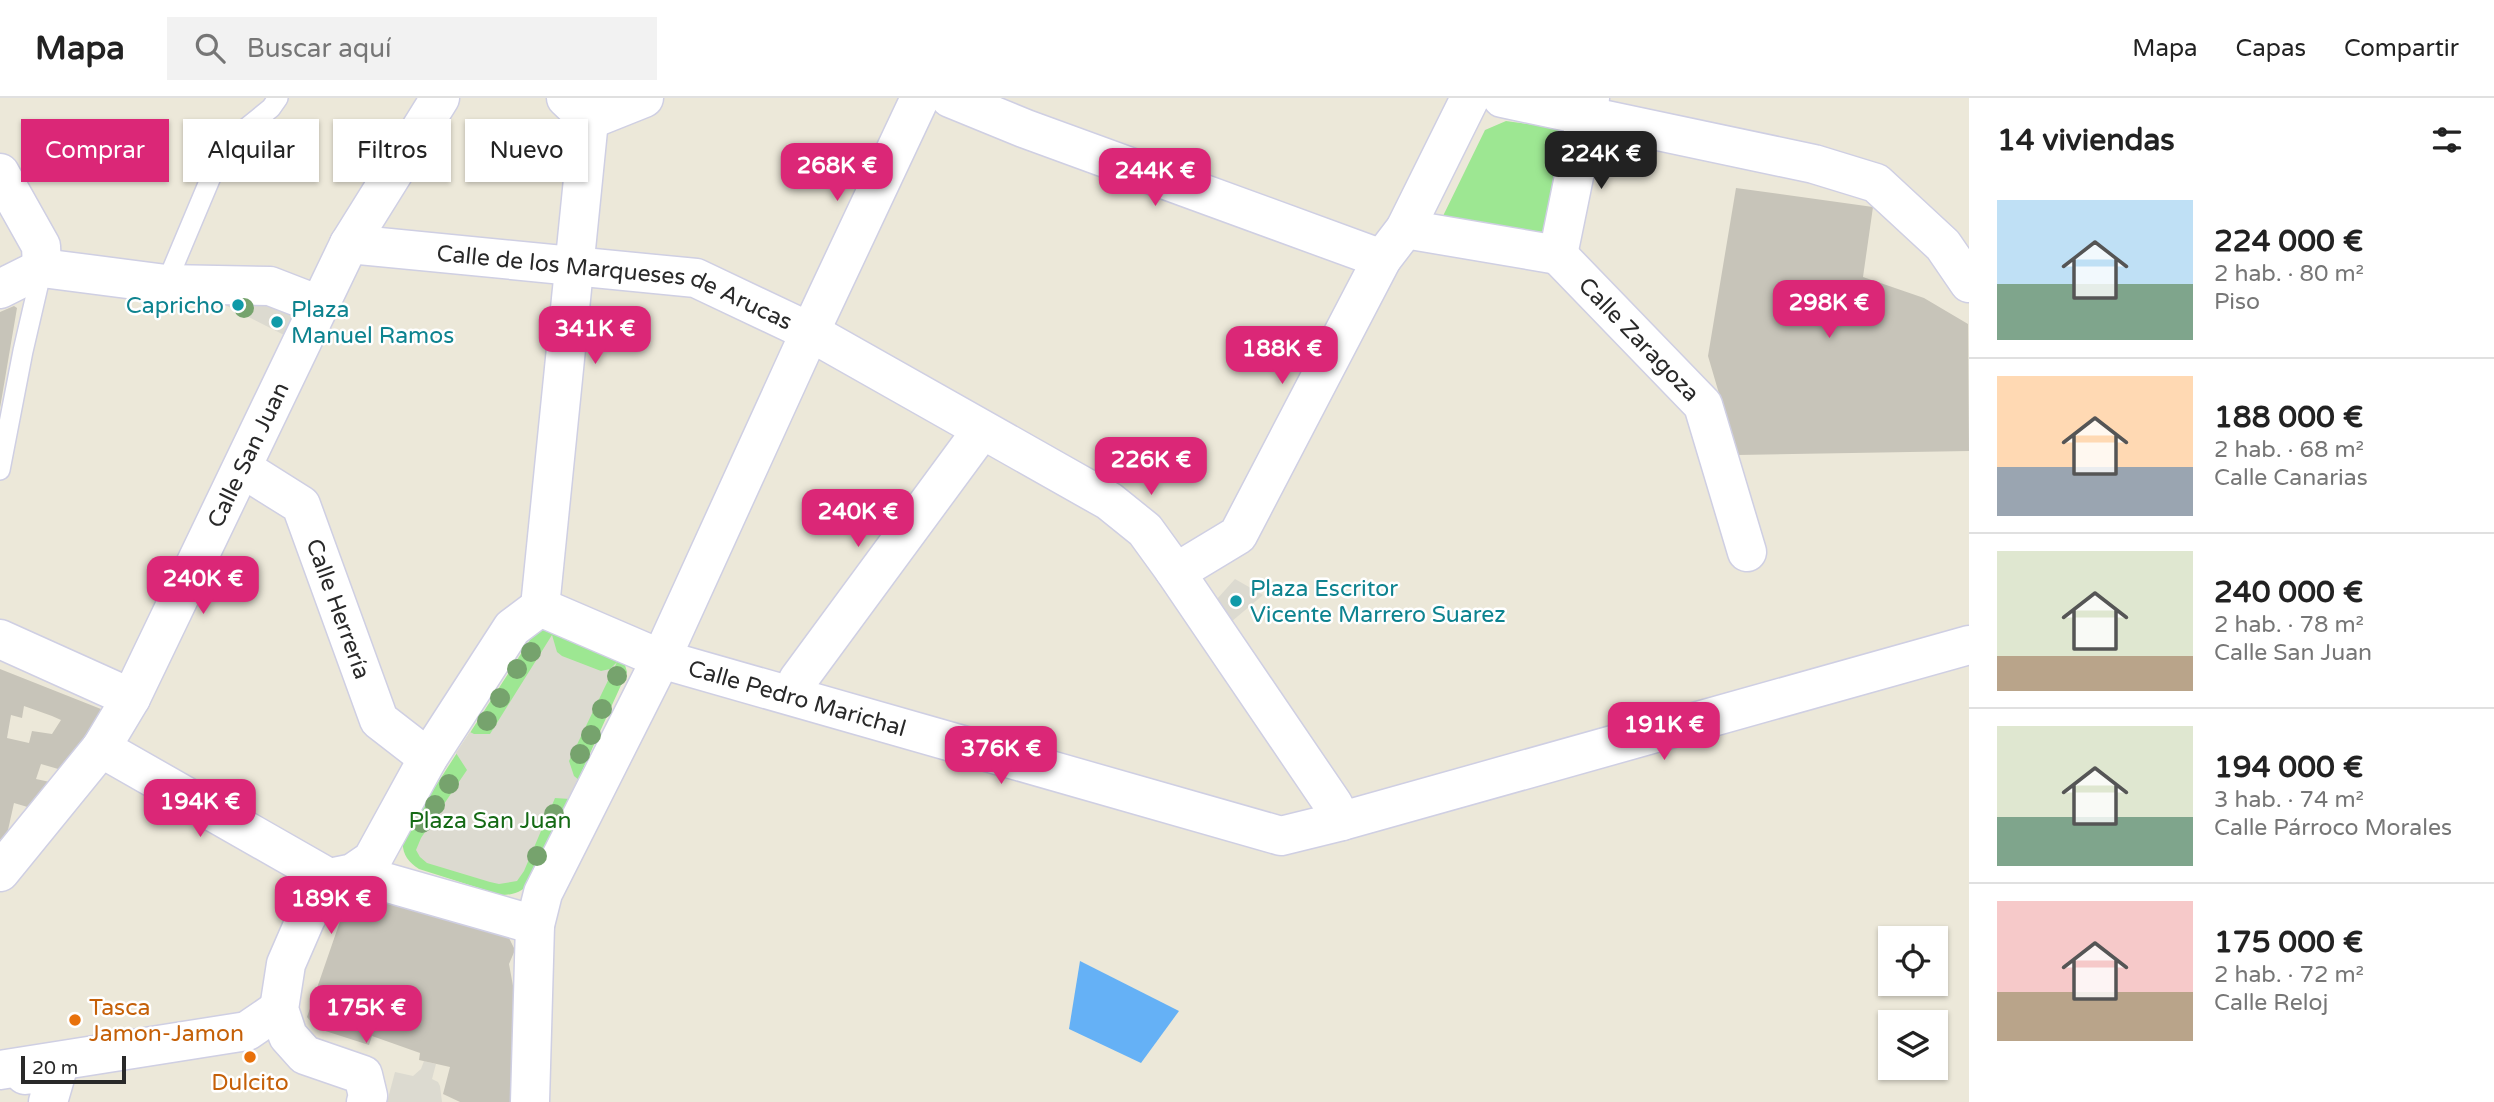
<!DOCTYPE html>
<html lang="es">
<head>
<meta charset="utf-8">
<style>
	:root { --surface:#fff; --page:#f2f2f2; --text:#222; --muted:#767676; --line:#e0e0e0; --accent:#db2777 }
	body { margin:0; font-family:"Varela Round",sans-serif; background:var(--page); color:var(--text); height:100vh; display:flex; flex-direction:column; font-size:26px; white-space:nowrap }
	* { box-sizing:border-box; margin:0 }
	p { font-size:23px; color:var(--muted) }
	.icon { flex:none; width:38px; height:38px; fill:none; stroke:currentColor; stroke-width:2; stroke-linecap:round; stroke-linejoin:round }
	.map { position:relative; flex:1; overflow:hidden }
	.panel { display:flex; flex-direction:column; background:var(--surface); width:525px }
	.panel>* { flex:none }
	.hud { position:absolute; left:21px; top:21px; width:665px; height:63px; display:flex; gap:14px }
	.fabs { position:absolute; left:1878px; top:828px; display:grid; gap:14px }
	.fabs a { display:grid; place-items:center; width:70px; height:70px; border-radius:0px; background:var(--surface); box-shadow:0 2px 5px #0004; font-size:35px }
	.scale { position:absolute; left:21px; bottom:18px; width:105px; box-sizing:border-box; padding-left:7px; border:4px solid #292929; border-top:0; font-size:19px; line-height:24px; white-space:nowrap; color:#292929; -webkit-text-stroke:5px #fff; paint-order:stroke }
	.price { position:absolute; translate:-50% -60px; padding:0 16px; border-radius:14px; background:var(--accent); color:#fff; font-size:23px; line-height:46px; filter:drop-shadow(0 2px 4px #0008) }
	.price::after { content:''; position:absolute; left:50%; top:42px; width:21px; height:16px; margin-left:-10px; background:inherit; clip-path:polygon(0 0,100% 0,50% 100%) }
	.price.active { background:#222; color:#fff }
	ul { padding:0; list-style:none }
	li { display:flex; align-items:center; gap:21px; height:175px; padding:0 28px }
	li+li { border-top:2px solid var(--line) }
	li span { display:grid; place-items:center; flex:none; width:196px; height:140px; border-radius:0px; color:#555 }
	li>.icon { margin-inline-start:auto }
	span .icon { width:84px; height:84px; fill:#fffc; stroke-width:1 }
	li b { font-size:30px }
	h2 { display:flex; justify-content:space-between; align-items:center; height:84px; padding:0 28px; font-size:30px }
	.chip { padding:0 24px; border-radius:0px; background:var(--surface); box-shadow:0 2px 5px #0004; font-size:24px; line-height:63px }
	.chip.active { background:var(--accent); color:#fff }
	header { display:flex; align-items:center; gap:42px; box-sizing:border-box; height:98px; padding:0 35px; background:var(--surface); border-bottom:2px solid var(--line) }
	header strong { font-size:33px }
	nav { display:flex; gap:38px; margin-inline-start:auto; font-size:24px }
	.search { width:490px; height:63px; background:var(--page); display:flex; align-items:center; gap:18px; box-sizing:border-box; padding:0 24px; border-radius:0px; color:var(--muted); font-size:26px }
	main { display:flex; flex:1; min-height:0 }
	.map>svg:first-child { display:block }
	.green { fill:#9de792 }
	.plaza { fill:#dcdad0 }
	.water { fill:#65b1f6 }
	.building { fill:#c7c4b9; fill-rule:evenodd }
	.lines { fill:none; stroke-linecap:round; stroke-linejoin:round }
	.lane-casing { stroke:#cfcfe3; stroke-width:22 }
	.street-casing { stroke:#cfcfe3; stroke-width:41 }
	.secondary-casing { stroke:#cfcfe3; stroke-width:41 }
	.lane { stroke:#fff; stroke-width:19 }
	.street { stroke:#fff; stroke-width:38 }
	.secondary { stroke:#fff; stroke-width:38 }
	.tree { fill:#76a36d }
	.culture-dot { fill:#0f9aa8; stroke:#fff; stroke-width:2.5 }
	.food-dot { fill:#e8710a; stroke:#fff; stroke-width:2.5 }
	.labels { text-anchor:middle; stroke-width:5; stroke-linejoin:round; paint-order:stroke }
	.street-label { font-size:23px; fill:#292929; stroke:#fff }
	.culture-label { font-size:23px; fill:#0d838f; stroke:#fff; text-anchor:start }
	.park-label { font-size:23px; fill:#156a15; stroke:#fff }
	.food-label { font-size:23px; fill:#c56008; stroke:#fff; text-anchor:start }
</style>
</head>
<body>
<header>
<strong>Mapa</strong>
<div class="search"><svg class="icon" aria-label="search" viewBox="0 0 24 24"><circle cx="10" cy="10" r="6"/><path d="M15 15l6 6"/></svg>Buscar aquí</div>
<nav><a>Mapa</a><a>Capas</a><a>Compartir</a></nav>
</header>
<main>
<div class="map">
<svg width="1969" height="1004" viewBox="0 0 1969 1004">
	<rect width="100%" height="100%" fill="#ece8d9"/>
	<path class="green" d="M1506 23 1559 30 1568 48 1552 127 1529 143 1443 118 1485 32Z
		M542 530 620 561 625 567 627 574 533 781C524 793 516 797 501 797L419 771C406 763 400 752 404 737L535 534Z"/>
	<path class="plaza" d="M230 202 298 211 288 239 223 206Z
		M1235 481 1263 497 1231 524 1217 501Z
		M552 537 557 554 562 558 601 573 610 571 617 564 569 663 574 678 579 682 570 701 555 700 524 773 517 783 499 786 490 784 427 765 420 759 416 752 421 740 467 672 456 655 470 634 474 636H490Z
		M424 963 436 966 432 981 438 984 440 988 442 1004H387L395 974 413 978 421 971Z"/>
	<path class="water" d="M1080 863 1179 913 1141 965 1069 931Z"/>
	<path class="building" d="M1736 90 1873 109 1863 179 1924 200 1968 226 1969 353 1737 357 1708 258Z
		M14 208 17 210 0 310V214Z
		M0 571 111 615 72 675 41 666 36 681 59 686 41 713 14 705 6 741H0ZM24 608 52 618 61 622 52 636 32 633 29 645 7 640 11 617 22 620Z
		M358 793 508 838 515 852 509 866 516 904 515 1004H460L443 996 450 969 419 962 420 955 372 938 369 947 316 930 307 919 347 803Z"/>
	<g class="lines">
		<g class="lane-casing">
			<path id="lane" d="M166 186 224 48 271 10 278 0
				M0 372 23 253 42 171"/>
		</g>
		<g class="street-casing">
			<g id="street">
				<path d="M566 0 589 22"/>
				<path d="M950 0 1026 31 1382 161"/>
				<path d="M589 22 644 0"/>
				<path d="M0 75 41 148 42 170"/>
				<path d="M1405 131 1558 157"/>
				<path id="s1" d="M349 146 696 180 810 234 920 0"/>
				<path id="s2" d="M1558 157 1703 307 1747 454"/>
				<path d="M1558 157 1590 0"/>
				<path d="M42 170 166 186 270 188 319 207"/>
				<path d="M0 191 42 170"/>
				<path id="s3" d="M242 370 301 407 379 622 428 660"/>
				<path d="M540 509 589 22"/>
				<path d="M0 541 131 600"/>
				<path d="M794 598 798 582 982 332"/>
				<path d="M101 650 329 780"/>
				<path id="s4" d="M0 774 101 650 131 600 349 146 440 0"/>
				<path d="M353 775 535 827"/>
				<path d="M0 972 247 933 279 911"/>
				<path d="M25 977 57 973 48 1004"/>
			</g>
		</g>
		<g class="secondary-casing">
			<g id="secondary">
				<path d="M1502 0 1814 66 1876 85 1943 147 1969 185"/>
				<path d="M1174 472 1185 469 1238 437 1382 161 1405 131 1470 0"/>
				<path id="s5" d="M366 1004 368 998 363 977 305 957 288 938 279 911 286 866 306 820 329 780 353 775 372 762 428 660 512 530 540 509 661 561 1281 738 1342 723 1969 547"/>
				<path d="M530 1004 535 827 543 795 661 561 810 234 1109 403 1145 432 1174 472 1333 706 1342 723"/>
			</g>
		</g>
		<use href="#lane" class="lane"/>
		<use href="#street" class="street"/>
		<use href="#secondary" class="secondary"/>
	</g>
	<g class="tree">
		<circle cx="244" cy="210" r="10"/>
		<circle cx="531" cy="554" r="10"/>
		<circle cx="517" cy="571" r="10"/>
		<circle cx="617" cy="578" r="10"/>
		<circle cx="500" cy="600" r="10"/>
		<circle cx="602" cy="611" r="10"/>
		<circle cx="487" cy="623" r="10"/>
		<circle cx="591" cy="637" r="10"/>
		<circle cx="580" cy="656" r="10"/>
		<circle cx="449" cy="686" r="10"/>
		<circle cx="435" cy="707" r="10"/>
		<circle cx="554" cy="716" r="10"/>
		<circle cx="422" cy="725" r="10"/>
		<circle cx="537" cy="758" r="10"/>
	</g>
	<g class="culture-dot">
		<circle cx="238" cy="207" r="7"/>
		<circle cx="277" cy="224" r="7"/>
		<circle cx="1236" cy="503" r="7"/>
	</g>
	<g class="food-dot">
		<circle cx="75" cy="922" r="7"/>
		<circle cx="250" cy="959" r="7"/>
	</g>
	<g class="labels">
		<g class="street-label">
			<text dy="8" stroke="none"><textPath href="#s1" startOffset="271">Calle de los Marqueses de Arucas</textPath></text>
			<text dy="8" stroke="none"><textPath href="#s2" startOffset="117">Calle Zaragoza</textPath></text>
			<text dy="8" stroke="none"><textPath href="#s4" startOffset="488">Calle San Juan</textPath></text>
			<text dy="8" stroke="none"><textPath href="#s3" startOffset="180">Calle Herrería</textPath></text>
			<text dy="8" stroke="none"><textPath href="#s5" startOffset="912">Calle Pedro Marichal</textPath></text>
		</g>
		<g class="culture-label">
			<text x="224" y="215" text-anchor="end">Capricho</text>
			<text x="291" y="219">Plaza<tspan x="291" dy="26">Manuel Ramos</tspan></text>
			<text x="1250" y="498">Plaza Escritor<tspan x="1250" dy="26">Vicente Marrero Suarez</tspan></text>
		</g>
		<g class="park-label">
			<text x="490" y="730">Plaza San Juan</text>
		</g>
		<g class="food-label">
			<text x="89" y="917">Tasca<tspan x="89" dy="26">Jamon-Jamon</tspan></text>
			<text x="250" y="992" text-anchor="middle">Dulcito</text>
		</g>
	</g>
</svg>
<div class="fabs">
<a><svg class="icon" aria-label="locate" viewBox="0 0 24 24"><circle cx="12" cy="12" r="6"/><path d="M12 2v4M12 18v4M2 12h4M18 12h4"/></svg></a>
<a><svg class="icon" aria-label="layers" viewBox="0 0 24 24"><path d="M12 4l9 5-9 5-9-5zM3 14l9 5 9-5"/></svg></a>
</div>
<div class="scale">20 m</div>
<b class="price active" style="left:1601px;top:93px">224K €</b>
<b class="price" style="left:837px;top:105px">268K €</b>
<b class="price" style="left:1155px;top:110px">244K €</b>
<b class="price" style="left:1829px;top:242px">298K €</b>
<b class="price" style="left:595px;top:268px">341K €</b>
<b class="price" style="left:1282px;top:288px">188K €</b>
<b class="price" style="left:1151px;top:399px">226K €</b>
<b class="price" style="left:858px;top:451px">240K €</b>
<b class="price" style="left:203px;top:518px">240K €</b>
<b class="price" style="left:1664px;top:664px">191K €</b>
<b class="price" style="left:1001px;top:688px">376K €</b>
<b class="price" style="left:200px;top:741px">194K €</b>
<b class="price" style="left:331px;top:838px">189K €</b>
<b class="price" style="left:366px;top:947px">175K €</b>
<div class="hud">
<a class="chip active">Comprar</a>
<a class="chip">Alquilar</a>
<a class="chip">Filtros</a>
<a class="chip">Nuevo</a>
</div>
</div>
<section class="panel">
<h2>14 viviendas<svg class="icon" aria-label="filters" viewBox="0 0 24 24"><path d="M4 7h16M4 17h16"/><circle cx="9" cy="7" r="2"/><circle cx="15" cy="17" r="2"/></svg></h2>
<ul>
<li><span style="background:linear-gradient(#bfe0f5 60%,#7fa58c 0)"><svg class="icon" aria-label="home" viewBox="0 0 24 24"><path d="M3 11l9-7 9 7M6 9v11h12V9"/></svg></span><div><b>224 000 €</b><p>2 hab. · 80 m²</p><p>Piso</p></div></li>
<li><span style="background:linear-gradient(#ffd9b3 65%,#9aa5b1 0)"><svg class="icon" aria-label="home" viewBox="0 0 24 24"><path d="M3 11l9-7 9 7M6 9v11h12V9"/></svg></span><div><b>188 000 €</b><p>2 hab. · 68 m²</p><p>Calle Canarias</p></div></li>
<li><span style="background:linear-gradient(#dfe7d0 75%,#b9a48a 0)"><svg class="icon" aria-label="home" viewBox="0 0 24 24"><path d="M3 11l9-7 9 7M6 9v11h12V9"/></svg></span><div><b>240 000 €</b><p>2 hab. · 78 m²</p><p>Calle San Juan</p></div></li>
<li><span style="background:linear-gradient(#dfe7d0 65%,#7fa58c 0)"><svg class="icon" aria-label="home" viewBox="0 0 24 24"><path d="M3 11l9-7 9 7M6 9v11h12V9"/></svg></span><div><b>194 000 €</b><p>3 hab. · 74 m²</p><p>Calle Párroco Morales</p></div></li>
<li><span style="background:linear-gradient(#f6c9c9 65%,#b9a48a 0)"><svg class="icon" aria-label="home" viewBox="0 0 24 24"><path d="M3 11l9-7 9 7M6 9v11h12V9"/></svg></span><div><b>175 000 €</b><p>2 hab. · 72 m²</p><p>Calle Reloj</p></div></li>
</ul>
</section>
</main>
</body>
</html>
